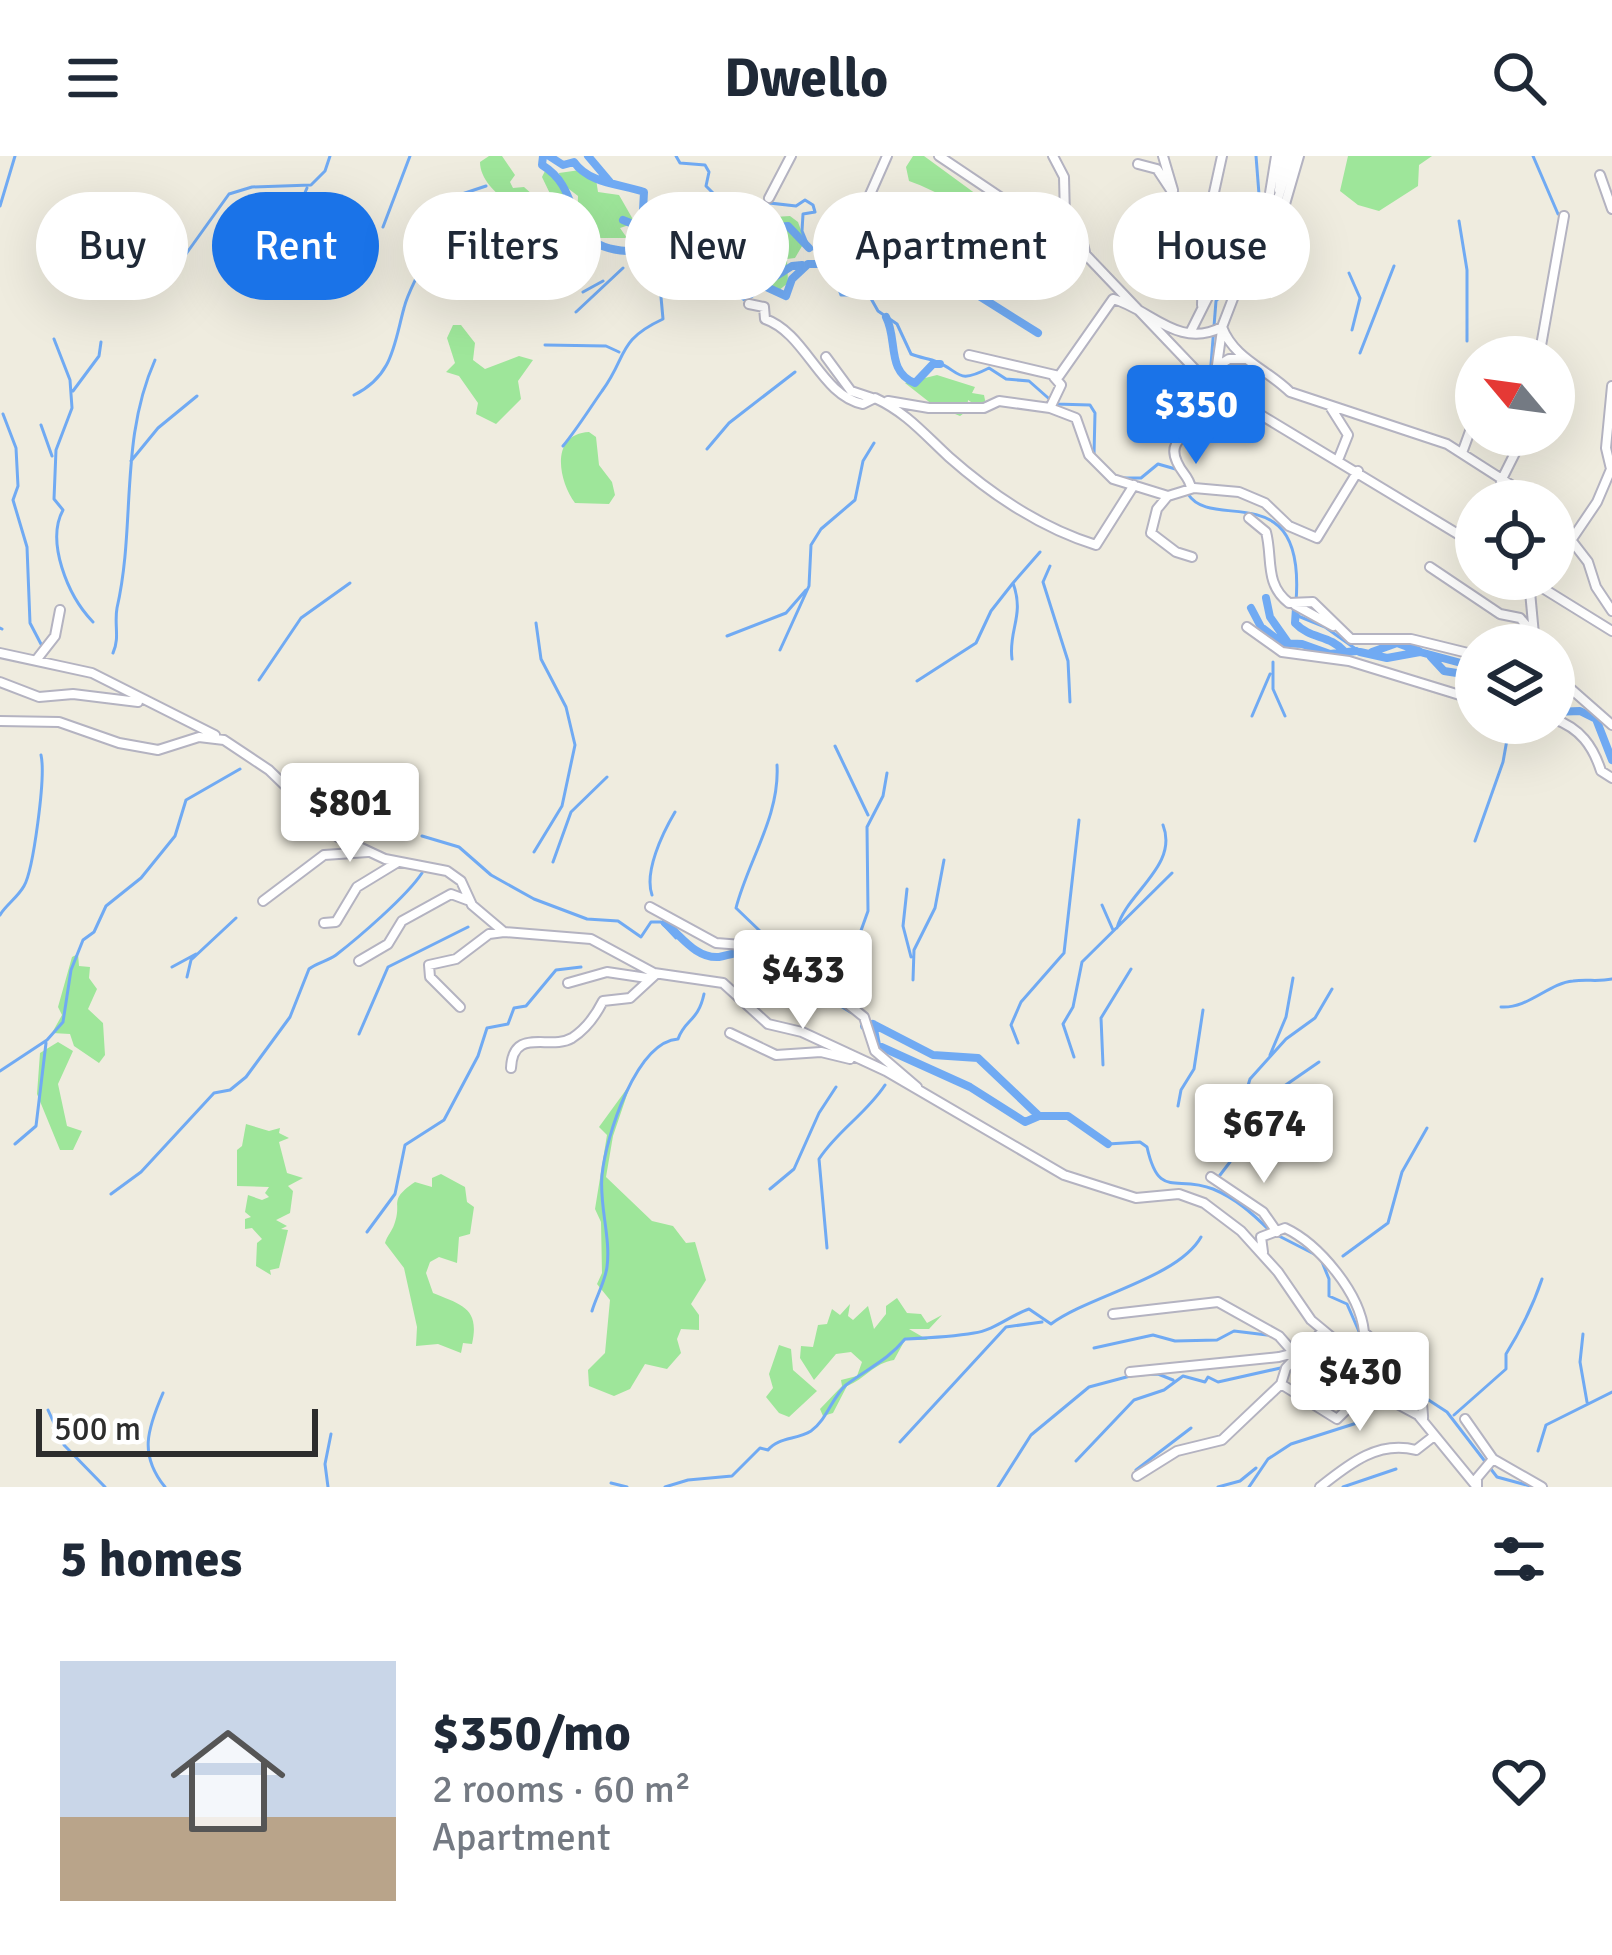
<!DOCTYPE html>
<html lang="en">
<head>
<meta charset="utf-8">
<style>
	:root { --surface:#fff; --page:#f2f2f3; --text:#1f2937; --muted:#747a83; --accent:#1a73e8 }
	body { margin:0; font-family:Signika,sans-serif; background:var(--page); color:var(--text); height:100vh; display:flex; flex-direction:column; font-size:45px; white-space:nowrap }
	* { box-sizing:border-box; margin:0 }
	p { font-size:39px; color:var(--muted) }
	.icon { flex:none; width:66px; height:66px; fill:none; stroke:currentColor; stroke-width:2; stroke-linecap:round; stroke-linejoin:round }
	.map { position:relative; height:1331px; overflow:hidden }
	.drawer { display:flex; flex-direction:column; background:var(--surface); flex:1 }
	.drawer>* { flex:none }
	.top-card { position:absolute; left:36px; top:36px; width:1542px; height:108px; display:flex; gap:24px }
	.needle { width:78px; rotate:299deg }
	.controls { position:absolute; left:1455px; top:180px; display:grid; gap:24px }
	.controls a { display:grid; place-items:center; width:120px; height:120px; border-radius:50%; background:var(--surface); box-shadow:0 12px 48px #0002; font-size:60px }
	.scale { position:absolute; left:36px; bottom:30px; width:282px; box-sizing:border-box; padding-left:12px; border:6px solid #2d2d2d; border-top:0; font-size:33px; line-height:42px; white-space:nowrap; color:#2d2d2d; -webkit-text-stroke:9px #fff; paint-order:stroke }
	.price { position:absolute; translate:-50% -102px; padding:0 27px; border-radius:12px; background:#fff; color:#222; font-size:39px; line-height:78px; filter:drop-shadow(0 3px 6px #0008) }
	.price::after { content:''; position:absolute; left:50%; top:72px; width:36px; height:27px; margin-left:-18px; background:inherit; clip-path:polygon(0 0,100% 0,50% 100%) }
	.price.active { background:var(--accent); color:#fff }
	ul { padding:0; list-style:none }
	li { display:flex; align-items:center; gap:36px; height:300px; padding:0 60px }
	li span { display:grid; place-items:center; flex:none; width:336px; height:240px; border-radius:0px; color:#555 }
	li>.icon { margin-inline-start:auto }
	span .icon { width:144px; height:144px; fill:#fffc; stroke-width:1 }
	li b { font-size:51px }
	h2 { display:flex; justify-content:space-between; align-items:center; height:144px; padding:0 60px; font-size:51px }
	.chip { padding:0 42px; border-radius:54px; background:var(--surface); box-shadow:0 12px 48px #0002; font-size:42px; line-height:108px }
	.chip.active { background:var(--accent); color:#fff }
	header { display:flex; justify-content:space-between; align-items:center; height:156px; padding:0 60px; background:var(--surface); font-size:54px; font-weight:700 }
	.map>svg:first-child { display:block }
	.green { fill:#9ee69a }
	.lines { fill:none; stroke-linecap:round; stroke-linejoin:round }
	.stream { stroke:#70aaf3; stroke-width:3 }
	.river { stroke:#70aaf3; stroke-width:8 }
	.minor-casing { stroke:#b4b3c1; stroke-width:12 }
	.minor { stroke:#fff; stroke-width:8 }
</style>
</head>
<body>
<header><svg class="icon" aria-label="menu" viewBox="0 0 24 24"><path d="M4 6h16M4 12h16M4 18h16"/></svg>Dwello<svg class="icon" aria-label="search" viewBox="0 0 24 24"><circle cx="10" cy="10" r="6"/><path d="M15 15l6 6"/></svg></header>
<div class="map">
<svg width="1612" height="1331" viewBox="0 0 1612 1331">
	<rect width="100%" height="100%" fill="#efecdf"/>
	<path class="green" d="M489 0H502L515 19 510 26 513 32 524 31 533 39V48L578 77 551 67 537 70 538 57 524 60 522 52C503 46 480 26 480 6Z
		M913 0H924L991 49 995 58 992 64C962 52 938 35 909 25L906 11Z
		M1348 0H1432L1419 9 1418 30 1379 55 1358 49 1340 35Z
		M546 13 561 25 559 17 580 14 596 23 598 36 619 39 635 67 620 72 627 82H599L598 86 577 67 578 40 565 30 571 54 554 46 542 21Z
		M790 60 798 66 805 85 795 102 787 103 788 127 778 135 764 127 750 130C733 116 714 118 701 101L683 100 676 91 718 88 724 62 729 64 727 73 732 83 747 74 761 77 774 61Z
		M829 99 856 101 860 106 858 120 871 111 898 123 897 138 876 142 873 135 849 126 840 129Z
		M453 169H461L475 187 473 204 485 213 519 200 533 204 518 225 521 243 496 268 476 258 478 247 459 220 446 216 455 207 447 182Z
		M937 219 975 231 972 237 984 239 986 249 980 252 968 244 967 255 960 260 933 249 905 227Z
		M589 276 596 281 599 309 612 326 615 339 609 348 575 347C558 324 550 278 589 276Z
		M78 798 79 810 90 811 89 822 97 833 88 853 103 867 105 899 99 907 74 890 70 878 52 877 62 859 58 851 72 801Z
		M58 886 73 895 58 928 67 970 82 975 73 994H60L37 938 40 897Z
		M631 927 613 980 606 1021 652 1065 673 1070 686 1087 695 1086 706 1124 691 1148 699 1159V1174L681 1173 677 1183 681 1197 667 1213 645 1208 630 1233 614 1240 589 1230 588 1214 605 1197 610 1144 597 1128 602 1117 601 1066 595 1053 607 979 599 971Z
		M246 968 269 975 280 972 279 977 289 982 279 986 287 1017 303 1022 288 1030 293 1035 290 1057 276 1064 287 1070 281 1073 288 1074 279 1112 270 1114 271 1119 256 1110 257 1087 262 1083 252 1072 245 1073V1063L251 1061 245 1056 248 1039 262 1044 269 1041 265 1037 269 1031 237 1030V994L242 990Z
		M441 1018 465 1031 467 1046 474 1051 470 1078 459 1081 457 1107 439 1101 430 1106 426 1117 433 1137C462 1149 480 1152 472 1188L463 1187 461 1197 438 1188 416 1190 417 1171 404 1112 385 1087C387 1080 392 1075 394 1069 403 1046 387 1045 415 1026L432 1031V1022Z
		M897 1142 907 1157 921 1158 927 1167 942 1159 929 1173H909L928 1184H905L894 1204C874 1207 865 1223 847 1230L833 1257 823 1260 820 1253 842 1230 841 1224 857 1220 862 1206 851 1196 836 1198 814 1224 800 1202 801 1190 813 1191 818 1169 827 1168 832 1153 840 1159 850 1148 848 1160 853 1164 868 1150 874 1173 886 1158V1150Z
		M779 1189 791 1193 793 1214 817 1235 789 1261 779 1257 766 1241 773 1232 769 1218Z"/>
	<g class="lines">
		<path class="stream" d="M676 0 680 7 705 9 709 16 706 30 717 41 796 50 805 44 813 49 815 56 803 58 802 75 809 92 826 96 841 139H869L878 155 897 168 911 198C918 201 925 202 932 204 962 214 954 230 989 212L1006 223 1029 225 1055 248 1090 249 1095 257 1094 299
			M1533 0 1558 58
			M0 50 15 0
			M1459 65 1467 114V185
			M510 66 519 48
			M383 71 410 0
			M1349 117 1360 142 1352 174
			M138 120 174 108 186 98 229 38 252 31 311 29 325 15 330 0
			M1234 122 1237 103 1251 89 1243 70 1260 51 1256 0
			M583 136 603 125
			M246 137 249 123 285 82 307 32
			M576 156 623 112
			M54 183 70 224 72 252 56 294 54 343 63 354C46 385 67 439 93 466
			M545 189 606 190 619 196
			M1360 197 1394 110
			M1210 221 1216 145 1230 130
			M73 235 99 200 101 186
			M354 239C393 220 394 188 404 152 409 131 425 111 427 91L436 86 444 63 452 58 459 39 486 30
			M1201 246 1207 230
			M3 258 16 292 18 330 13 344 27 391 30 467 42 490
			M41 269 52 300
			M563 290C577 273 590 252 602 235 628 200 616 185 663 163L660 130
			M707 293 729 267 795 216
			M131 305 158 272 197 240
			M1123 322H1141L1158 308 1179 314
			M1188 338C1212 377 1306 317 1296 446
			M1050 410 1043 426 1068 505 1070 546
			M1296 454 1298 460 1325 471 1360 496
			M0 472 2 473
			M727 480 786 457 806 434
			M780 494 809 430 811 389 821 373 855 344 863 305 874 287
			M113 497C120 482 114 468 117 452 136 369 119 285 155 204
			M1012 503C1008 474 1025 460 1013 427L1040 396
			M1273 506V533L1285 560
			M259 524 301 462 350 427
			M917 525 976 487 991 455 1013 427
			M1252 560 1270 518
			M835 590 868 659
			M422 680 459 691 491 719 534 743 587 763 618 765 641 781 651 766H661L676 782
			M1475 685 1503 606 1508 578
			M534 696 562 650 575 589 566 551 541 503 536 467
			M553 706 571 656 607 621
			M907 733 903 770 911 801
			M652 739C644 716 662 678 675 656
			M1102 749 1113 774
			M0 759C5 750 18 741 24 730 33 715 46 621 41 599
			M1117 772C1126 737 1179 710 1163 669
			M761 776 736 752C748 705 780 660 777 609
			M858 799V783L868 755 867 671 883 640 887 617
			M172 811 196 798
			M187 821 191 804 236 762
			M913 824 914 794 935 752 944 704
			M1501 851C1528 853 1549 827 1573 825 1587 823 1598 826 1612 823
			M359 878 388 811 468 771
			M1018 887 1011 869 1021 846 1064 797 1079 664
			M1270 899 1286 861 1293 822
			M1074 901 1063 868 1073 851 1082 806 1172 717
			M1103 909 1101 862 1131 813
			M0 915 47 884 63 866 71 814 83 784 94 776 106 750 141 722 175 680 186 644 240 613
			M1178 950 1181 934 1194 913 1203 854
			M1232 982 1264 944 1319 906
			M15 988 36 970 46 887
			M1108 988 1140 986 1147 991C1159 1045 1176 1018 1213 1033 1235 1042 1252 1057 1269 1074
			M1217 1023 1230 1006 1224 972 1244 943 1250 923 1286 883 1315 862 1332 833
			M770 1033 794 1013 819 957 836 931
			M111 1038 141 1016 214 937 230 934 246 921 290 861 309 813C316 807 328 805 336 799 358 782 407 740 422 717
			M367 1076 395 1038 405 989 444 964 478 900 487 872 508 868 514 852 526 850 556 814 581 811
			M1277 1079 1320 1101 1329 1123V1140L1347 1148 1361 1180 1373 1189
			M827 1092 819 1003C838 974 866 958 885 929
			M1343 1100 1388 1067 1402 1016 1427 972
			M592 1155C596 1141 605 1126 607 1111 611 1081 599 1050 602 1019 606 980 636 886 678 883 685 863 698 866 704 838
			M1583 1178 1580 1206 1587 1246
			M1094 1192 1153 1179 1175 1185 1217 1184 1234 1175 1267 1179
			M1385 1199 1389 1218 1385 1229
			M163 1237C147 1274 139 1299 165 1331
			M1424 1241 1447 1256 1497 1321 1534 1331
			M1398 1245 1415 1238
			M48 1254 64 1289 105 1331
			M1454 1259 1506 1213V1198C1519 1177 1533 1150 1542 1123
			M900 1286 1006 1171 1042 1166
			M1538 1295 1546 1269 1612 1236
			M1076 1305 1134 1244 1164 1234 1183 1220 1205 1226 1208 1221 1218 1226 1285 1211
			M1136 1314 1191 1272
			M611 1327 627 1331
			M328 1331 325 1308 331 1278
			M665 1331 688 1324 732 1320 760 1292 768 1294C778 1281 797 1284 811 1275 827 1264 832 1241 846 1229 868 1212 887 1205 905 1183 927 1182 951 1181 974 1177 993 1175 1011 1159 1029 1153L1051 1168C1088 1140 1178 1122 1201 1081
			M998 1331 1031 1279 1089 1231 1134 1219 1158 1218 1173 1224
			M1218 1331 1240 1325 1256 1312
			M1249 1331 1268 1303 1291 1288 1360 1266
			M1343 1331 1396 1313"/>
		<path class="river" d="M543 0 542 9C587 36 559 91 627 95L645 82 669 83 684 106 710 100 723 105 736 135 746 142 762 129 786 140 792 123 808 108H829
			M549 0 563 9 574 6C589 28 622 28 644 36L643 54 658 80
			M588 0 610 26
			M623 64 655 77
			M717 101C732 84 765 71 788 70L809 92
			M935 104 957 113 976 138 1038 177
			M764 128 792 110 802 109
			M886 161C898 183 886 216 915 227L933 208H940
			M1266 442 1270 461 1289 488
			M1251 452 1261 471 1282 487 1302 488 1330 498 1356 495
			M1296 452 1295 467C1311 484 1329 478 1345 496
			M1360 496 1387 502 1420 496 1476 511
			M1372 496 1397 487 1419 495
			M1431 501 1444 515 1476 520
			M1554 556 1580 555 1596 563 1612 604
			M665 767C679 777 695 803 719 801 726 800 732 797 740 797L774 822 793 808 797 820 852 854
			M873 868 933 899 978 902 1039 960H1068L1108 988
			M864 870 873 868 877 889 970 931 1025 966 1039 960"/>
		<g class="minor-casing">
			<path id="minor" d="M887 0 868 43V59L888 95
				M939 0 1085 98 1208 227 1476 389
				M1053 0 1064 21 1065 61 1081 80 1085 96
				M1163 0 1173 34
				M1138 8 1157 13 1194 69 1206 97 1224 112 1238 133
				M1600 19 1612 53
				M1279 34 1283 0
				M769 42 791 0
				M1265 68 1276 0
				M1271 68 1283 55 1299 0
				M749 148 764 151 765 163C806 177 821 240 863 248L875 242C907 257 923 277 949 301 992 339 1041 372 1096 389L1134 329
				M1202 149 1204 82 1222 0
				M1222 171 1247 106 1270 69 1291 0
				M1190 177 1216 125 1230 122
				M969 199 1059 220 1113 143C1149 152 1178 194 1222 171 1234 203 1267 213 1290 236L1447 288 1536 345
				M826 201 851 235 872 242
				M1539 201 1564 60
				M1216 211 1229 203H1245
				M888 245 929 252H984L999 245 1050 252 1061 229 1054 221
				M1050 252 1076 262 1089 299 1113 323 1168 340 1194 332 1239 336 1265 347 1289 370 1317 382 1358 315
				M1331 252 1348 279 1338 304
				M1462 297 1474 264
				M1501 325 1524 279
				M1191 332C1189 320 1182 318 1177 306 1163 276 1207 274 1222 263L1215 223 1222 174
				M1167 341 1157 353 1151 377 1176 396 1192 401
				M1249 362 1266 376C1273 402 1264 428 1289 447L1313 446 1351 483H1411L1476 499
				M1554 362 1588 406 1596 431 1612 455
				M1572 383 1597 346 1611 313 1606 292 1612 230
				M1430 411 1500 458 1520 462 1531 475
				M1528 423 1612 475
				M1529 425 1535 489
				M1295 449 1333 470
				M1247 471 1282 496 1349 505 1476 544
				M0 497 92 517 215 579
				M37 503 55 480 60 454
				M1554 518 1612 569
				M0 526 39 541 73 538 138 546
				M1554 563C1580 572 1593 590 1601 615L1612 622
				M0 565 59 566 119 587 158 594 199 581 224 584 269 614 338 681 385 703 447 715 461 725 472 749 504 776 591 783 654 817 723 827 768 868 802 876 886 915 1064 1019 1136 1042 1179 1038 1204 1047 1241 1075 1278 1116 1311 1164 1340 1188 1353 1208 1373 1219 1390 1244 1418 1259 1477 1331V1322L1493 1303
				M263 745 324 699 368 696
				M650 751 716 787 742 789 797 807 864 861 875 895 917 931
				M324 767 336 766 357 731 398 706
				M359 805 388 788 402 765 451 738 467 744
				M568 827 607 816 647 822
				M460 851 430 821 429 809 456 803 489 778 504 776
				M730 877 776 899 821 896 850 903
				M511 912C513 870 550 895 572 882 586 873 596 859 603 845L630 842 655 819
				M1211 1021 1263 1056 1277 1076
				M1263 1096 1261 1081 1285 1072C1319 1088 1360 1137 1364 1176 1389 1201 1425 1223 1423 1263
				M1113 1158 1218 1146 1279 1180 1293 1196
				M1130 1216 1279 1201 1302 1195 1323 1175
				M1281 1228 1337 1263 1376 1225
				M1465 1263 1493 1303 1542 1331
				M1137 1320 1177 1295 1222 1284 1281 1228 1286 1212 1302 1195
				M1320 1331C1349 1308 1378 1284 1416 1294L1434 1280"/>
		</g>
		<use href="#minor" class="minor"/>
	</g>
</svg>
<div class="controls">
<a><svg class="needle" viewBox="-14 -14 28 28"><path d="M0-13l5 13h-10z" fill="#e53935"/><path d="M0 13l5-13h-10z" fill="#747a83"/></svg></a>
<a><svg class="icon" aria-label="locate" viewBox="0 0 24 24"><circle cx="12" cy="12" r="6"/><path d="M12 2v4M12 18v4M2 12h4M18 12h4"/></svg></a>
<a><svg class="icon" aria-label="layers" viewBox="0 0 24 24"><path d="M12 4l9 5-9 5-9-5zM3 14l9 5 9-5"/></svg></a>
</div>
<div class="scale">500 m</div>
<b class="price active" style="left:1196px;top:311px">$350</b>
<b class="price" style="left:350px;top:709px">$801</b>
<b class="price" style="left:803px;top:876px">$433</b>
<b class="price" style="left:1264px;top:1030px">$674</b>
<b class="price" style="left:1360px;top:1278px">$430</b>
<div class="top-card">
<a class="chip">Buy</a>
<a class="chip active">Rent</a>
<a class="chip">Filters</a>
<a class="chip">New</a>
<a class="chip">Apartment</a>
<a class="chip">House</a>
</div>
</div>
<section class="drawer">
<h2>5 homes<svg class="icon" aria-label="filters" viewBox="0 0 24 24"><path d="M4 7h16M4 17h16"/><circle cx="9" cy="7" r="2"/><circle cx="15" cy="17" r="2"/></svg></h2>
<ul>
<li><span style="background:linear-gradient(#c9d6e8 65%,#b9a48a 0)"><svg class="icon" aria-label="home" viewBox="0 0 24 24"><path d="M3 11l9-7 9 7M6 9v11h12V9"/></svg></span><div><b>$350/mo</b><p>2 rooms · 60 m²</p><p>Apartment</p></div><svg class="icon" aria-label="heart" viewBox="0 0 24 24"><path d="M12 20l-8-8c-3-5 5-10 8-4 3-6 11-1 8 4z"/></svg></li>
</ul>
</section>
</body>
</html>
